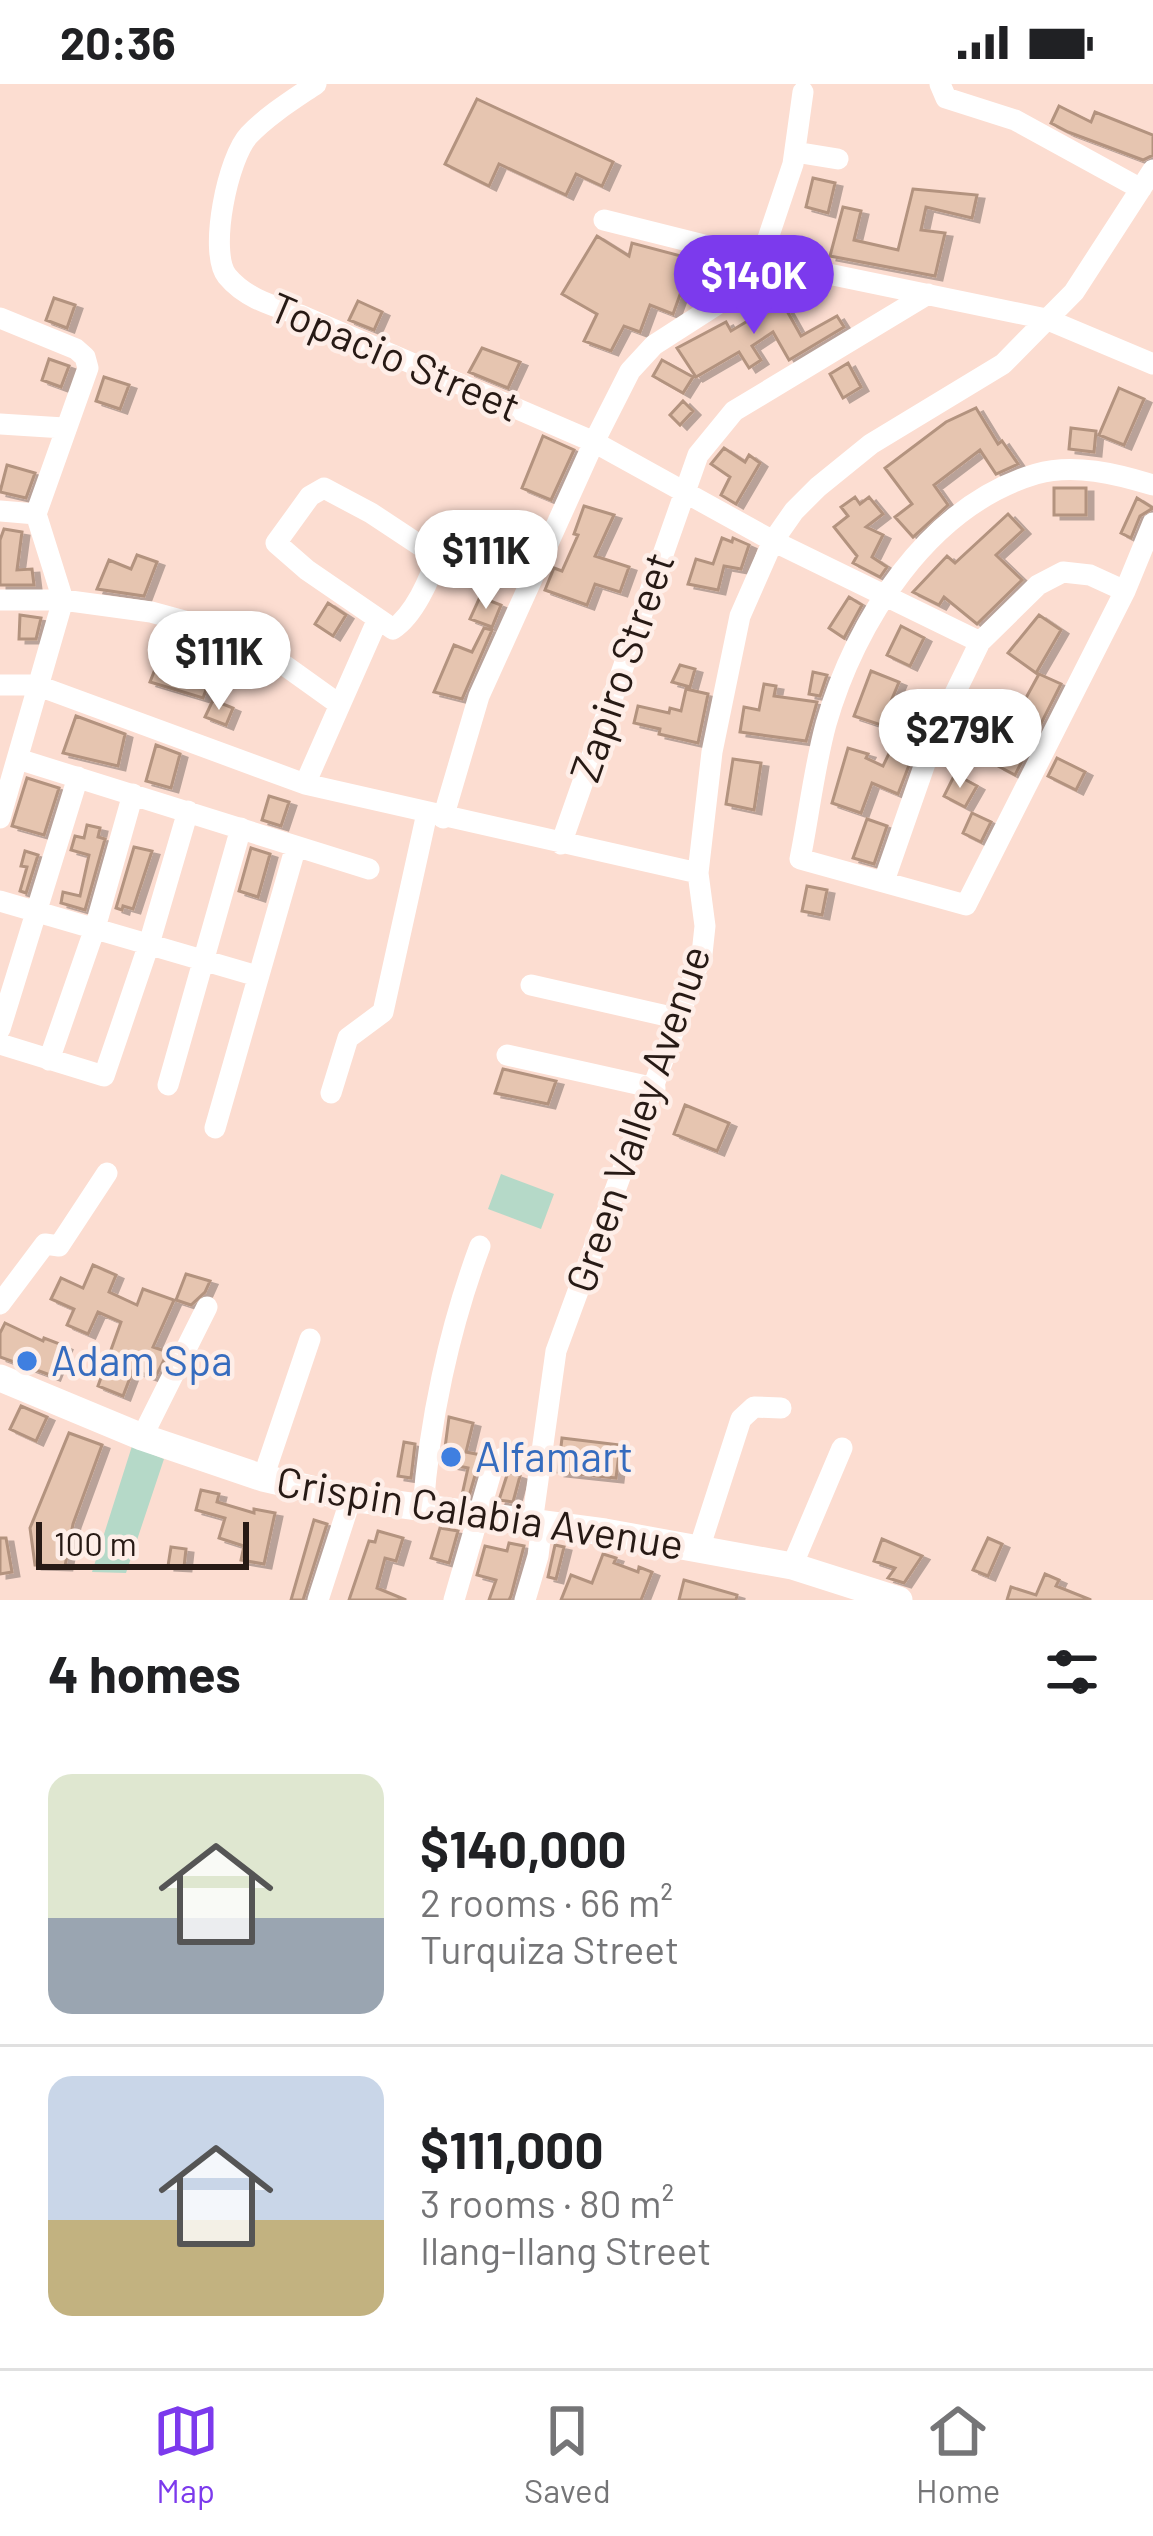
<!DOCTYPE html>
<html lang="en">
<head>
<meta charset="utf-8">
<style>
	:root { --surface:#fff; --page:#f6f6f6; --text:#202124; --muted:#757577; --line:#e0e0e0; --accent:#7c3aed }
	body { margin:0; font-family:Barlow,sans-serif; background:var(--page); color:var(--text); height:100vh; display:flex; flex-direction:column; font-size:45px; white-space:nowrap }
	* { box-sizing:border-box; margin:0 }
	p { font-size:39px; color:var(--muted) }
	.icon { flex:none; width:66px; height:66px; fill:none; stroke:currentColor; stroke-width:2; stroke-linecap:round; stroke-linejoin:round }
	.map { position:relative; height:1516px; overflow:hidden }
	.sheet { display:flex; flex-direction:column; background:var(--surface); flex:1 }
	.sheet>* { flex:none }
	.scale { position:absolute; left:36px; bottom:30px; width:213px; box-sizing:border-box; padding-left:12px; border:6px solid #271a15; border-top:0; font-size:33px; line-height:42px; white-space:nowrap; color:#271a15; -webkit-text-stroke:9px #feeee8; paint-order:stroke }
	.price { position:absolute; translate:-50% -102px; padding:0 27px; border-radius:42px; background:#fff; color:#222; font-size:39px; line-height:78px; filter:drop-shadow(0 3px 6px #0008) }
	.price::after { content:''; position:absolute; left:50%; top:72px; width:36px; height:27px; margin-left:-18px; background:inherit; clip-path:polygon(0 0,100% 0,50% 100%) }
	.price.active { background:var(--accent); color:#fff }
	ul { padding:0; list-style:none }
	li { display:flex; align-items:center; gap:36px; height:300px; padding:0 48px }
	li+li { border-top:3px solid var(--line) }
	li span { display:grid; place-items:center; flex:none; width:336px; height:240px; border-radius:24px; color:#555 }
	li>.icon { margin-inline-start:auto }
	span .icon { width:144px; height:144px; fill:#fffc; stroke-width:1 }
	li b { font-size:51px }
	h2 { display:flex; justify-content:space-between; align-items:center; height:144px; padding:0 48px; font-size:51px }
	.status { display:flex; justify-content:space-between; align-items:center; height:84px; padding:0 60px; background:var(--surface); direction:ltr }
	.status svg { height:33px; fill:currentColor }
	.tab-bar { display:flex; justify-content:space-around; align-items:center; height:168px; border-top:3px solid var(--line); background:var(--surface); font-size:33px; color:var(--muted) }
	.tab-bar a { display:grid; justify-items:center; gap:6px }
	.tab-bar .active { color:var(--accent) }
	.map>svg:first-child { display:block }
	.green { fill:#b5d9c8 }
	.building { fill:#e6c5b0; stroke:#b3937f; stroke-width:3; filter:url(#shadow) }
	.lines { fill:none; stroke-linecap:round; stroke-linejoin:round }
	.minor { stroke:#fff; stroke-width:21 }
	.major { stroke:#fff; stroke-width:27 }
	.shop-dot { fill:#3f7fe0; stroke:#feeee8; stroke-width:4.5 }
	.labels { text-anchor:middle; stroke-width:9; stroke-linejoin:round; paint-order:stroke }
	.street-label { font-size:42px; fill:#271a15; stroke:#feeee8 }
	.shop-label { font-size:42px; fill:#366cbe; stroke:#feeee8; text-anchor:start }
</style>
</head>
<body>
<div class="status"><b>20:36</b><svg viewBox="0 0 49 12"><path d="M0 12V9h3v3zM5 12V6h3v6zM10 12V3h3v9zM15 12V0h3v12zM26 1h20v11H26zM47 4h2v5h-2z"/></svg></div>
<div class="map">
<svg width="1153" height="1516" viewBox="0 0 1153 1516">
	<defs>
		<filter id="shadow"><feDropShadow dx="7" dy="4" stdDeviation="0" flood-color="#0004"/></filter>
	</defs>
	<rect width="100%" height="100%" fill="#fcddd1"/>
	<path class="green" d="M501 1090 554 1110 541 1145 488 1125Z
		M132 1362 164 1375 126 1489 92 1488Z"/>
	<path class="building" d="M477 15 613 78 602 102 576 90 566 111 499 80 489 102 445 80Z
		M1059 22 1091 38 1095 28 1153 51V71L1143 76 1068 48 1051 39Z
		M813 94 835 99 828 129 806 123Z
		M913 105 977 111 972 134 926 123 921 146 945 149 935 192 830 172 843 123 861 127 854 156 898 166Z
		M597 152 629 172 632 159 722 183 718 201 686 194 673 230 650 221 640 248 624 242 611 267 584 257 597 230 562 210Z
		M773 202 801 252 837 232 844 243 789 276 773 248 752 262 761 276 749 284 739 268 696 293 677 264 726 238 731 247 756 232 751 224 767 214 763 209Z
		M54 214 75 221 67 244 46 236Z
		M358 217 382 228 374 246 349 236Z
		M482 264 520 278 508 304 469 288Z
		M49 275 69 282 61 303 42 296Z
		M662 276 693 293 683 309 653 292Z
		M848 279 861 303 843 314 830 290Z
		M104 293 129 301 120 325 96 317Z
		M1119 304 1144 315 1124 361 1099 351Z
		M683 317 693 327 680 341 670 331Z
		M976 324 998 360 1002 357 1018 380 996 390 980 366 934 401 948 421 913 453 895 433 912 420 885 384 946 338Z
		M1071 344 1096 347 1094 368 1069 365Z
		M543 352 574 366 551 416 522 404Z
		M724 364 745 378 749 371 760 379 736 420 721 411 730 393 711 380Z
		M7 381 35 389 26 414 0 408Z
		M1054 404H1086V431H1054Z
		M855 413 860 420 869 413 883 430 866 443 883 451 872 473 887 483 880 493 853 479 857 472 834 443 848 432 841 423Z
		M1137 414 1153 424 1140 432 1131 454 1121 449Z
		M584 422 614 431 595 472 629 483 620 508 595 500 587 521 545 506 554 484 562 487 578 451 574 450Z
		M1008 430 1023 446 996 471 1022 496 977 540 944 513 939 521 913 508 947 472 955 479Z
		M4 445 22 448 17 486 32 485 34 501H0V456Z
		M722 454 732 458 733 454 749 461 741 485 724 482 718 506 688 500 696 475 713 480Z
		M137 471 157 478 144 512 97 505 109 476 131 485Z
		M480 513 501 521 492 543 470 535Z
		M849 513 862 521 844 554 829 544Z
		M328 519 346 531 333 552 315 540Z
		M20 531 41 534 36 555H19Z
		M1039 531 1061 546 1036 589 1008 569Z
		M901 542 924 554 910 582 887 571Z
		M484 544 492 546 462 615 434 608 454 561 472 568Z
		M168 552 197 562 199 557 221 565 203 614 150 598Z
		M680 581 695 585 690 603 672 598Z
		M871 587 899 598 881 641 854 632Z
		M813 588 827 591 820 612 809 610Z
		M1039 590 1061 600 1015 691 998 682 1024 638 1015 634Z
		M764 600 776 602 774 612 817 618 806 657 740 648 744 623 759 626Z
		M686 605 708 610 698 659 659 650 660 645 634 639 638 622 669 629 670 624 681 627Z
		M916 613 932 621 898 710 872 699 861 729 832 719 848 664 868 670 866 674 883 682Z
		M213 616 233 624 226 641 205 633Z
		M76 632 125 650 118 682 63 669Z
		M156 661 180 670 171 704 146 697Z
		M1057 674 1085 688 1076 706 1048 692Z
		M733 675 761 679 754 726 726 720Z
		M955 690 977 702 965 723 944 712Z
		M27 694 59 704 44 751 12 742Z
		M269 712 289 718 281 742 262 736Z
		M972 729 991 738 981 758 963 749Z
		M867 735 887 742 874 780 853 774Z
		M87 741 100 744 98 753 105 755 85 826 61 819 63 808 80 812 89 771 71 766 75 752 84 754Z
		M134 763 152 767 133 825 123 822 122 826 116 824Z
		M251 764 270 770 258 813 239 807Z
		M25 767 38 771 26 809 20 807 27 783 21 782Z
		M807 802 827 806 822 831 802 827Z
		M503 985 556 997 548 1020 495 1009Z
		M685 1021 729 1039 717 1067 674 1050Z
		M93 1181 116 1191 109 1208 137 1221 143 1205 174 1216 153 1263 168 1268 155 1294 133 1286 123 1312 98 1302 121 1238 98 1228 88 1250 67 1241 74 1225 51 1215 61 1194 83 1204Z
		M186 1190 210 1197 205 1208 191 1221 176 1216Z
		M5 1239 43 1257 44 1254 65 1262 53 1292 0 1273V1249Z
		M21 1322 47 1333 36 1357 10 1345Z
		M449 1333 473 1339 466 1368 481 1371 469 1412 462 1411 468 1384 443 1379Z
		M69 1349 102 1361 73 1440 65 1482 35 1481 30 1444Z
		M562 1354 620 1361 616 1394 558 1388Z
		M404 1358 415 1360 411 1394 398 1392Z
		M508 1388 520 1392 513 1418 499 1416Z
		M201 1406 219 1410 217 1418 254 1429V1425L275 1429 264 1480 241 1476 244 1462 219 1454 225 1434 196 1426Z
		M314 1436 327 1440 303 1516H291Z
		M440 1444 458 1447 449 1479 431 1474Z
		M378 1447 403 1454 396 1477 385 1474 377 1504 406 1516H349L369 1457 375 1458Z
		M0 1454H6L12 1488 0 1490Z
		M988 1454 1002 1460 988 1492 973 1486Z
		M882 1455 922 1472 904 1499 888 1494 895 1484 874 1477Z
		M509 1459 524 1462 511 1512 509 1516H489L496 1496 477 1491 485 1462 507 1467Z
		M555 1461 564 1463 556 1495 548 1493Z
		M171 1463 186 1465 184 1483 168 1482Z
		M603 1470 616 1474 614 1479 638 1488 639 1483 652 1488 641 1516H561L571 1491 592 1499Z
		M1045 1490 1059 1496 1056 1502 1091 1516H1007L1011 1503 1036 1511Z
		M684 1496 737 1511 736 1516H679Z"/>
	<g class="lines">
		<path class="minor" d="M316 0C294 15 268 31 249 51 228 73 208 168 227 192 246 215 274 222 300 231L594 358 773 457 980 558
			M940 0 946 14 1015 36 1141 105
			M795 68 838 75
			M604 136 780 180 1046 235 1153 280
			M761 175 793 80 803 8
			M0 234 76 265 85 273 88 284 36 430 63 516 0 734
			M0 340 64 344
			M1153 401C1117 390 1074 379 1036 390 928 422 855 538 826 640 814 684 809 731 800 775L966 821 1125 507 1153 439
			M324 404 371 429 436 472C431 495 413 532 393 545L307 486 276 459 310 412Z
			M0 427 36 430
			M0 516H63L151 528 217 546 273 573 340 621
			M0 601H36L305 700 698 789
			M18 675 369 785
			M305 700 377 537
			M443 734 479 612 594 358 630 287 654 261 780 180
			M561 760 698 371 734 327 928 210
			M884 797 936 648 980 558 1038 501 1063 488 1090 491 1125 507
			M0 817 257 892
			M531 901 680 935
			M0 945 78 693
			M0 960 104 992 149 860 188 727
			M507 971 655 1004
			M49 976 95 844 133 710
			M168 1001 241 744
			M331 1009 348 954 383 928 427 729
			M215 1044 296 762
			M0 1220 45 1160 59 1162 107 1089
			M142 1353 207 1223
			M263 1394 310 1255
			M423 1426C429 1338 449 1245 480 1162
			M532 1439 556 1267 702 870 705 842 698 789 712 668 740 532 773 457 794 427 818 403 871 360 1003 280 1074 208 1153 86
			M699 1465 741 1335 754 1323 781 1324
			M792 1482 842 1364
			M318 1516 351 1414
			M454 1516 494 1378 507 1372 539 1382
			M525 1516 538 1472 542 1440"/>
		<path class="major" d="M0 1294 142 1353 263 1394 351 1414 605 1448 792 1482 899 1516"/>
	</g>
	<g class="shop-dot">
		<circle cx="27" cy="1277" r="12"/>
		<circle cx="451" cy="1373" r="12"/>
	</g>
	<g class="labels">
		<g class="street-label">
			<text transform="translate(395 273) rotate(23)" y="15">Topacio Street</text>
			<text transform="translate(622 583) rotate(-71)" y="15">Zapiro Street</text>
			<text transform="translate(638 1035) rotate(-71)" y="15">Green Valley Avenue</text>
			<text transform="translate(480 1429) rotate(9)" y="15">Crispin Calabia Avenue</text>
		</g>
		<g class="shop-label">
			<text x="51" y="1292">Adam Spa</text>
			<text x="475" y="1388">Alfamart</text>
		</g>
	</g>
</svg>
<div class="scale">100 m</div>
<b class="price active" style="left:754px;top:253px">$140K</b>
<b class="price" style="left:486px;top:528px">$111K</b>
<b class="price" style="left:219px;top:629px">$111K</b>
<b class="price" style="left:960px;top:707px">$279K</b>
</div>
<section class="sheet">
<h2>4 homes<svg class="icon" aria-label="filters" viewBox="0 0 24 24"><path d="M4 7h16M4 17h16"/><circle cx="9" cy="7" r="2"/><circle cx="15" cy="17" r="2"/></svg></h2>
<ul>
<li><span style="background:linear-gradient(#dfe7d0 60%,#9aa5b1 0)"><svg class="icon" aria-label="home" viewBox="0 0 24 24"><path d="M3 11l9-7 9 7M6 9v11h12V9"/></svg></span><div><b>$140,000</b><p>2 rooms · 66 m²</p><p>Turquiza Street</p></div></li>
<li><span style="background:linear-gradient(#c9d6e8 60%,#c2b280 0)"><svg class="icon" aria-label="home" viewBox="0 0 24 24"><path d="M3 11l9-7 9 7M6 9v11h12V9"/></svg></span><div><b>$111,000</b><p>3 rooms · 80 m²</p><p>Ilang-Ilang Street</p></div></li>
</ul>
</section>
<nav class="tab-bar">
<a class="active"><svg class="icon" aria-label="map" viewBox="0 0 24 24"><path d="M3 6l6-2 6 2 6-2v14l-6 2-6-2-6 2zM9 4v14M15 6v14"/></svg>Map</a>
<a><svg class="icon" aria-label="saved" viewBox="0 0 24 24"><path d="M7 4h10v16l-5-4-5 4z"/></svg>Saved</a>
<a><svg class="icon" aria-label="home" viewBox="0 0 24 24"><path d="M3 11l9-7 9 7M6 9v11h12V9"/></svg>Home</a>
</nav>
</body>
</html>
